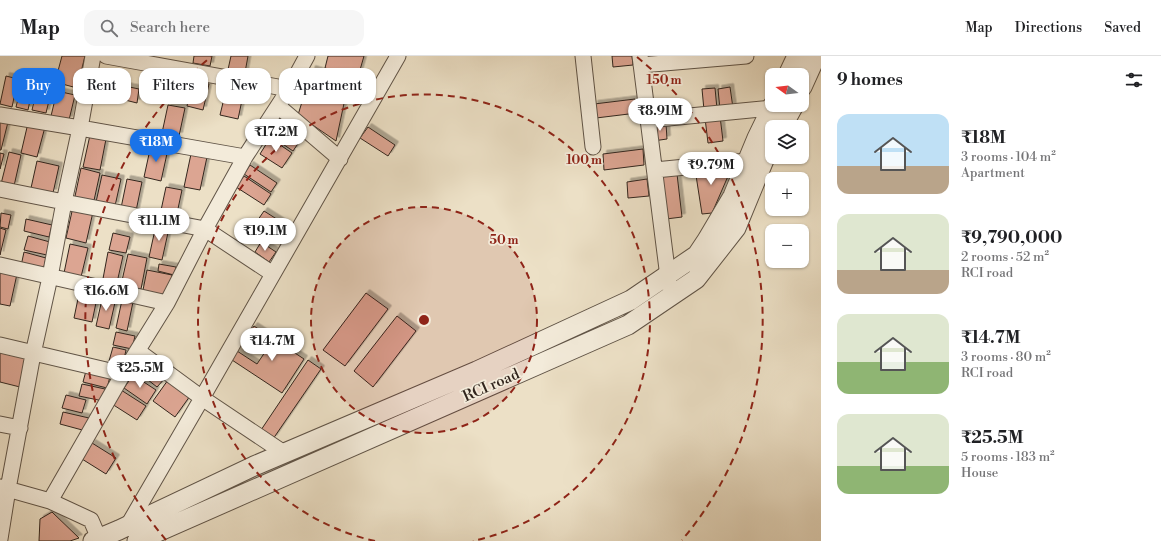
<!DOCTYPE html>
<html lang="en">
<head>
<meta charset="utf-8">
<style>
	:root { --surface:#fff; --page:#f6f6f6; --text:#202124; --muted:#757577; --line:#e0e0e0; --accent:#1a73e8 }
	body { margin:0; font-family:"Libre Bodoni",serif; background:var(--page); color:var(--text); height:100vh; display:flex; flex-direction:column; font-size:15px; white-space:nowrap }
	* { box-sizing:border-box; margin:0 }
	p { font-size:13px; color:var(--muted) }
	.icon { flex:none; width:22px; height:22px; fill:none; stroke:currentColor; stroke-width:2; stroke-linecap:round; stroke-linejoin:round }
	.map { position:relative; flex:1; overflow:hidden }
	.details { display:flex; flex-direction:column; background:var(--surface); width:340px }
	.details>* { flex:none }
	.top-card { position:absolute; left:12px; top:12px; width:380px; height:36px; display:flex; gap:8px }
	.needle { width:26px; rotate:285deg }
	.fabs { position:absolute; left:765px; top:12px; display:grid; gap:8px }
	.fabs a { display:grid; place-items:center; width:44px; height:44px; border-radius:8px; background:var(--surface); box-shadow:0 1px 3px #0004; font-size:20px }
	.price { position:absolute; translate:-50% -34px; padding:0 9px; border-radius:14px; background:#fff; color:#222; font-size:13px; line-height:26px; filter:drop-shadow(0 1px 2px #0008) }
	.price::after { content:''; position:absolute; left:50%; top:24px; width:12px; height:9px; margin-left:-6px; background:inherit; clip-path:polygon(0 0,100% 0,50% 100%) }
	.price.active { background:var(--accent); color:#fff }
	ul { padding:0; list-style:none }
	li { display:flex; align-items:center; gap:12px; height:100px; padding:0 16px }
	li span { display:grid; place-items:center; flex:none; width:112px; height:80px; border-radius:12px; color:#555 }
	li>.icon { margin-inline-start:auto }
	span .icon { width:48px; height:48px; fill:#fffc; stroke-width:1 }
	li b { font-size:17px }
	h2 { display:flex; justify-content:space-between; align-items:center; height:48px; padding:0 16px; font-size:17px }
	.chip { padding:0 14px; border-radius:12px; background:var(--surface); box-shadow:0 1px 3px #0004; font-size:14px; line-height:36px }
	.chip.active { background:var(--accent); color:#fff }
	header { display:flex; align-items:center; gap:24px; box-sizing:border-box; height:56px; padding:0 20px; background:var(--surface); border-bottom:1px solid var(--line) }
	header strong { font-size:19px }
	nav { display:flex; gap:22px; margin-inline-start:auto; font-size:14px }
	.search { width:280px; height:36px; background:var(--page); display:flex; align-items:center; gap:10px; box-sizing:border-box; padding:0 14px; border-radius:12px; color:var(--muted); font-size:15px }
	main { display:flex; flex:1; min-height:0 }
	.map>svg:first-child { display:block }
	.building { fill:#dca592; stroke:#32251d; filter:url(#shadow) }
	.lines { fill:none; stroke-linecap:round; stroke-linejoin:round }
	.minor-casing { stroke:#605447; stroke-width:17 }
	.tertiary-casing { stroke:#605447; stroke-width:21 }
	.minor { stroke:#f3ebda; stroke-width:15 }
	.tertiary { stroke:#f3ebda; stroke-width:19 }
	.ring { fill:none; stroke:#8f2418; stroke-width:2; stroke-dasharray:7 5 }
	.labels { text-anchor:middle; stroke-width:3.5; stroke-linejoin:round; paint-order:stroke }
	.street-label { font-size:15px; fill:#32251d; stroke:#f3ebda }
	.centre { fill:#8f2418; stroke:#f3ebda; stroke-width:2 }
	.ring-label { font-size:12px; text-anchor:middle; font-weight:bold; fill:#8f2418; stroke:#f3ebda; stroke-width:3.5; stroke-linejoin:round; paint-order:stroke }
</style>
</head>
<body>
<header>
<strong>Map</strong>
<div class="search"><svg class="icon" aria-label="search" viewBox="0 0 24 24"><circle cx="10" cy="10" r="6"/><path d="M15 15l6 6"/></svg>Search here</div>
<nav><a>Map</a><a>Directions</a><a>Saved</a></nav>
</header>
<main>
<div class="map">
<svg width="821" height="485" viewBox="0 0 821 485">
	<defs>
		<filter id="shadow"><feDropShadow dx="3.5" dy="-3.5" stdDeviation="0" flood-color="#0004"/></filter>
	</defs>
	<rect width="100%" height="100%" fill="#ece0c6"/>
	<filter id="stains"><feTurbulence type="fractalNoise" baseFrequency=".005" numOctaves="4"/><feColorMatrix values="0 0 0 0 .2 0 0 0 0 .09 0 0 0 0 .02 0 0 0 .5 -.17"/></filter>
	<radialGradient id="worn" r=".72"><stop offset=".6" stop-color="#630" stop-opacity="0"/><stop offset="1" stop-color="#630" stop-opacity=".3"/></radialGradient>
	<path class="building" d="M62 0H85L77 32 55 26Z
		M194 0H212L210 10 193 7Z
		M231 0H248L244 22 227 18Z
		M328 0H364L358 21 325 12Z
		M612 0H632L633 9 613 11Z
		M312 13 349 24 336 85 298 59Z
		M6 20 18 23 12 51 0 48Z
		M23 22 34 25 28 54 16 51Z
		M192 25 209 28 203 54 187 50Z
		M228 26 245 30 238 63 220 59Z
		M38 29 52 32 46 57 32 54Z
		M120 29 139 33 137 47 117 42Z
		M730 31 733 52 720 54 718 33Z
		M715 32 717 53 704 54 702 33Z
		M57 35 75 39 69 64 51 60Z
		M635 43 637 57 596 62 594 48Z
		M168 49 185 52 179 80 162 77Z
		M720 60 723 85 708 87 705 62Z
		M279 61 305 77 293 95 268 78Z
		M0 64 8 66 1 94H0Z
		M28 67 45 71 37 101 21 97Z
		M666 68 667 83 653 85 652 70Z
		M368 71 395 89 388 100 360 82Z
		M90 79 106 83 100 114 83 111Z
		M270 82 292 97 282 112 260 98Z
		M151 89 168 93 161 125 144 121Z
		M643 93 644 109 604 114 603 98Z
		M9 96 21 99 14 130 1 128Z
		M0 97 4 98 0 113Z
		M191 98 207 101 200 134 184 131Z
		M37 105 59 110 53 137 31 132Z
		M250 109 277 127 271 136 244 118Z
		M732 111 712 157 702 158 695 113Z
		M81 112 100 117 93 149 74 145Z
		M677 118 682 161 666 163 661 120Z
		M102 119 121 123 115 150 96 146Z
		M244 120 271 138 264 149 236 131Z
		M127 123 142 126 136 155 121 152Z
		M647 123 649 140 628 142 627 126Z
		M166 131 182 134 176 162 160 159Z
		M73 151 93 156 86 187 66 182Z
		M264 155 283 167 271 187 251 174Z
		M1 157 11 159 8 173 0 171Z
		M26 163 52 169 49 181 24 175Z
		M156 169 169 172 162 204 149 201Z
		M0 172 6 174 0 199Z
		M113 177 130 181 126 197 109 194Z
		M28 180 50 186 47 199 24 194Z
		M261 186 276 196 269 206 255 196Z
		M70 188 88 192 81 221 64 217Z
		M24 196 46 202 43 215 21 210Z
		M108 196 123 200 116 231 102 228Z
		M128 198 147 202 141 233 121 229Z
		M159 208 176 211 174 219 158 215Z
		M0 214 17 218 10 250 0 248Z
		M147 214 172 219 168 240 143 234Z
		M80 233 98 237 92 266 74 262Z
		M366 237 388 253 345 310 323 294Z
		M103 239 116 242 109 273 96 270Z
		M122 244 133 246 127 275 116 272Z
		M397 260 416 275 373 331 354 315Z
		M254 270 304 303 282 337 232 304 237 295 257 308 269 290 249 277Z
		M116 276 135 280 132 293 113 289Z
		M113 291 126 294 123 308 109 305Z
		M0 296 27 302 20 331 0 326Z
		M143 302 166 321 157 331 134 313Z
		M308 304 321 313 273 383 261 374Z
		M87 311 111 317 107 332 83 326Z
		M133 319 156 334 147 348 124 332Z
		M168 324 190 340 175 361 153 345Z
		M82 328 105 333 103 345 79 340Z
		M121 334 146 350 137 364 112 348Z
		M66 339 86 344 82 357 62 352Z
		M63 356 89 362 86 375 60 368Z
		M92 387 116 402 106 418 82 403Z
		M52 456 79 482 70 485H39L40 463Z"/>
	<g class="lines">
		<g class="minor-casing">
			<path id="minor" d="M106 0 289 33
				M583 0 593 91
				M640 0 669 229
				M641 9 746 0
				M278 50 340 103
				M0 59 80 72 245 101
				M648 64 772 52
				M655 114 747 105
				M0 133 64 146 205 173 273 218
				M0 209 167 247
				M0 289 123 318
				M138 295 202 342 398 0
				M0 368 20 372
				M0 431 50 445 91 464 100 485
				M50 445 123 318 167 247 205 173 245 101 289 33 307 0
				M127 471 202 342 284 397
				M0 483 8 433 33 298 50 221 64 146 80 72 93 0"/>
		</g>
		<g class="tertiary-casing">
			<path id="tertiary" d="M788 19 797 0
				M802 31 816 0
				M782 71 794 49
				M93 485 119 474 254 410 477 315 631 244 697 199 707 184 733 140 757 82 773 49
				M137 485 628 269 696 223 736 172 764 104 772 89"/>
		</g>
		<use href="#minor" class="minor"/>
		<use href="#tertiary" class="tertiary"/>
	</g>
	<circle cx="424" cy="264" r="113" fill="#8f2418" fill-opacity=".12"/>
	<g class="ring">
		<circle cx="424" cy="264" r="113"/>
		<path d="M375 485A226 226 0 1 1 473 485"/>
		<path d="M166 484A339 339 0 0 1 211 1M637 1A339 339 0 0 1 682 484"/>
	</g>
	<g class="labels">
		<g class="street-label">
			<text transform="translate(491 329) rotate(-24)" y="5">RCI road</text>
		</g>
	</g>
	<circle cx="424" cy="264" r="6" class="centre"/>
	<g class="ring-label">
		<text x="664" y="28">150 m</text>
		<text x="584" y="108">100 m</text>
		<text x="504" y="188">50 m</text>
	</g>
	<rect width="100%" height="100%" filter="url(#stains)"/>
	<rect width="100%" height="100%" fill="url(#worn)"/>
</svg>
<div class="fabs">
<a><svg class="needle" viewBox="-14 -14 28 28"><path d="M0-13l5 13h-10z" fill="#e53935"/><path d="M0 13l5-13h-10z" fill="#757577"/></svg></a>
<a><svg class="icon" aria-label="layers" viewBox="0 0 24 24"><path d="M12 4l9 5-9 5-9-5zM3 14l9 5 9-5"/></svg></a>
<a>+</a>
<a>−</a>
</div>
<b class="price" style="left:660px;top:76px">₹8.91M</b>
<b class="price" style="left:276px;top:97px">₹17.2M</b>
<b class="price active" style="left:156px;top:107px">₹18M</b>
<b class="price" style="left:711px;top:130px">₹9.79M</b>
<b class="price" style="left:159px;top:186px">₹11.1M</b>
<b class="price" style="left:265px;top:196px">₹19.1M</b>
<b class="price" style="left:106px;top:256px">₹16.6M</b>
<b class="price" style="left:272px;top:306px">₹14.7M</b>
<b class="price" style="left:140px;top:333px">₹25.5M</b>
<div class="top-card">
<a class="chip active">Buy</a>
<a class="chip">Rent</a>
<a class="chip">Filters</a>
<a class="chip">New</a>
<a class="chip">Apartment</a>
</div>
</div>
<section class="details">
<h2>9 homes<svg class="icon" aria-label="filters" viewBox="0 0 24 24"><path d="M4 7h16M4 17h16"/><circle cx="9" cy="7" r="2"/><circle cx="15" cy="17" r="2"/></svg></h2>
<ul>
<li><span style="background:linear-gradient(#bfe0f5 65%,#b9a48a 0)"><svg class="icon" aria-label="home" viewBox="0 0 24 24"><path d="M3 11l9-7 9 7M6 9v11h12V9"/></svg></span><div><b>₹18M</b><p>3 rooms · 104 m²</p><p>Apartment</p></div></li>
<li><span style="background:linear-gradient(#dfe7d0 70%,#b9a48a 0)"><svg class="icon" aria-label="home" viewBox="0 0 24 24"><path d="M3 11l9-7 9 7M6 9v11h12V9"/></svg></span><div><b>₹9,790,000</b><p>2 rooms · 52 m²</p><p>RCI road</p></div></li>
<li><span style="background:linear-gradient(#dfe7d0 60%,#8fb573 0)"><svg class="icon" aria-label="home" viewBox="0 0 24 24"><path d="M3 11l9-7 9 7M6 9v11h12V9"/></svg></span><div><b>₹14.7M</b><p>3 rooms · 80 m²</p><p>RCI road</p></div></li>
<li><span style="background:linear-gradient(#dfe7d0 65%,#8fb573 0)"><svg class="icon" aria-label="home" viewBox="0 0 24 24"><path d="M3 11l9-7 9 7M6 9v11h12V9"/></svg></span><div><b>₹25.5M</b><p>5 rooms · 183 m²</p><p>House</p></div></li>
</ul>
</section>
</main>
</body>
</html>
